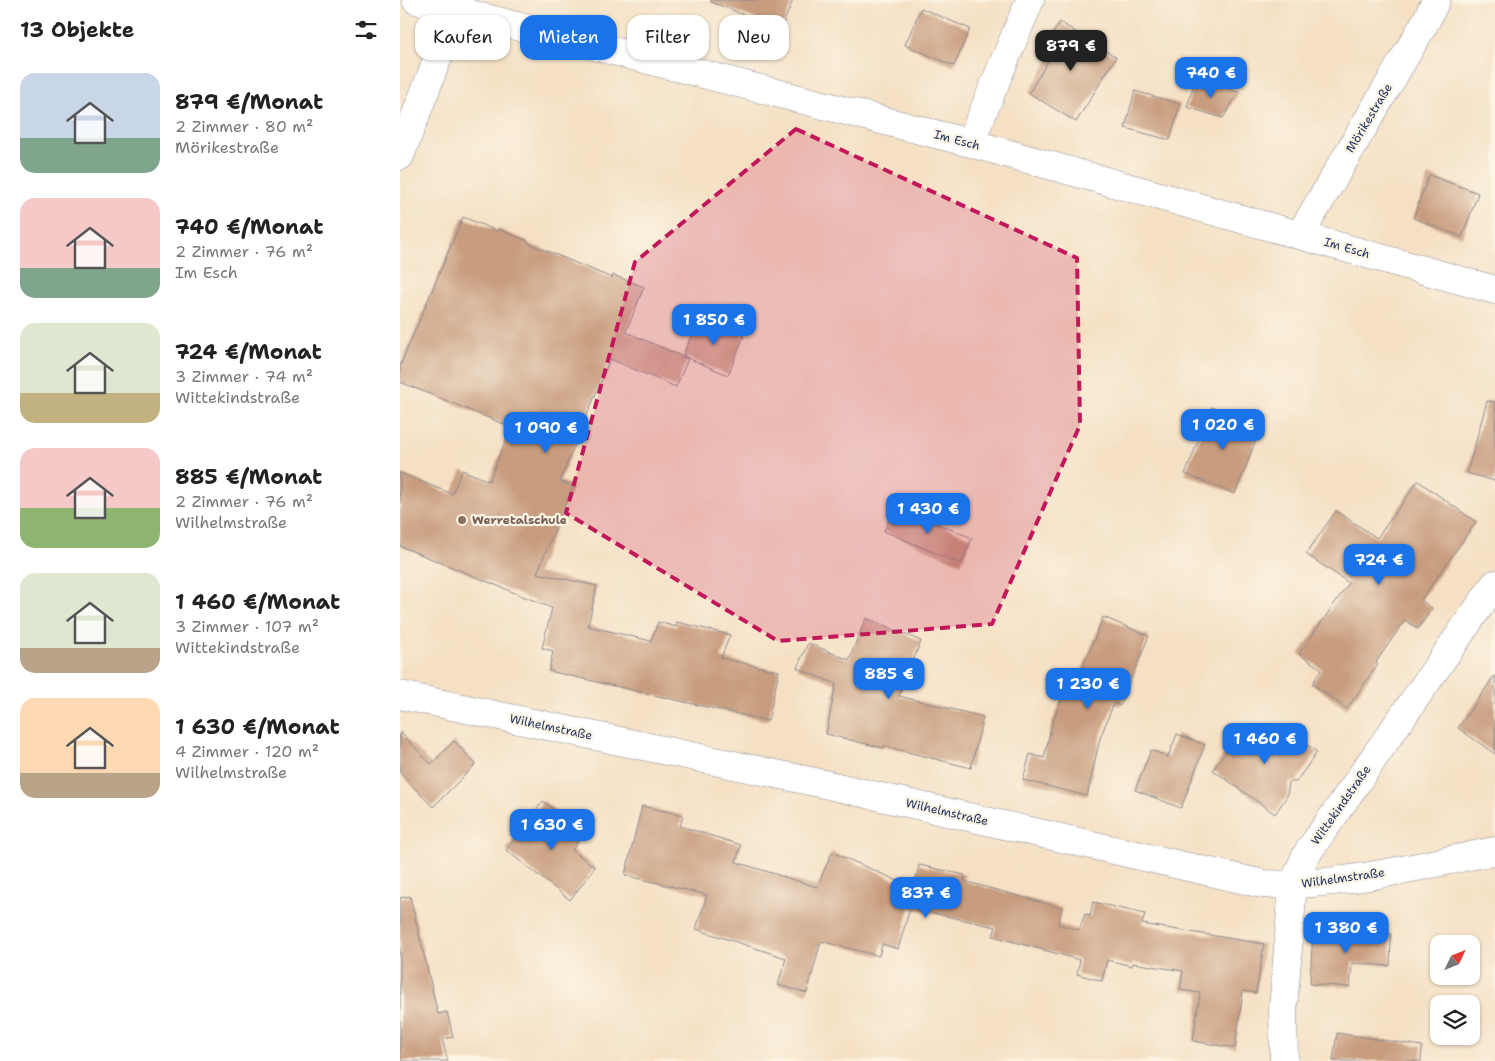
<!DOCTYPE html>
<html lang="de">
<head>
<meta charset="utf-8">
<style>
	:root { --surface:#fff; --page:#f6f6f6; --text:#222; --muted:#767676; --accent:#1a73e8 }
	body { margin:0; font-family:"Shantell Sans",sans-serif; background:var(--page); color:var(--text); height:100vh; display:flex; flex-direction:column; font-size:19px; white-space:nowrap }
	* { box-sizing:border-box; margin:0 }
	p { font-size:16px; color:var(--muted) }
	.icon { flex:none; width:28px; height:28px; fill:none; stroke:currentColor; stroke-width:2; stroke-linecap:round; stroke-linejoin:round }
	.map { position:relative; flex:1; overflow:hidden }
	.side { display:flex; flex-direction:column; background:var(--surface); width:400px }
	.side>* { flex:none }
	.banner { position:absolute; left:15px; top:15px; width:475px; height:45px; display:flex; gap:10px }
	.needle { width:32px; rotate:47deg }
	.fabs { position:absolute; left:1030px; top:935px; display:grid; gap:10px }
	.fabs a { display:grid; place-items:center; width:50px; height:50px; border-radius:10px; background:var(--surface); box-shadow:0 1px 4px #0004; font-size:25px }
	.price { position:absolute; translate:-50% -42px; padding:0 11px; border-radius:10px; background:var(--accent); color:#fff; font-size:16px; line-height:32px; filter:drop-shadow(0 1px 2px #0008) }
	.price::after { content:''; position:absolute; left:50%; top:30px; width:15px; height:11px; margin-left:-8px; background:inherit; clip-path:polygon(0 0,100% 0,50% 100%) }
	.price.current { background:#222; color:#fff }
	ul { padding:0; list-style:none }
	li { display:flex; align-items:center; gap:15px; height:125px; padding:0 20px }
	li span { display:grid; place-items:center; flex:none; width:140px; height:100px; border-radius:15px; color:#555 }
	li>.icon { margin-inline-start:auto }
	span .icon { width:60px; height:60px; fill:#fffc; stroke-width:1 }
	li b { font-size:21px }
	h2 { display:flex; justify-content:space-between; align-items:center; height:60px; padding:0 20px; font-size:21px }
	.pill { padding:0 18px; border-radius:15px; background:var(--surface); box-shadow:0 1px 4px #0004; font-size:18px; line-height:45px }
	.pill.current { background:var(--accent); color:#fff }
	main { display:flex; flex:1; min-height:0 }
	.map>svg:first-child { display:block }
	.building { fill:#c89c7e }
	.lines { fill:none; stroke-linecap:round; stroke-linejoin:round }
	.minor-casing { stroke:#888891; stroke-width:29 }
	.tertiary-casing { stroke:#888891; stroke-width:29 }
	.minor { stroke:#fff; stroke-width:28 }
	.tertiary { stroke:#fff; stroke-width:28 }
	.marked { fill:#c2185b; fill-opacity:0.2; stroke:#c2185b; stroke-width:4; stroke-dasharray:10 6; stroke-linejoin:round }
	.education-dot { fill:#8d6e63; stroke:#fcf5e5; stroke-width:2 }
	.labels { text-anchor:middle; stroke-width:4.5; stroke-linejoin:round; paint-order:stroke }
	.street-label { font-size:12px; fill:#1b2f5e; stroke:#fcf5e5 }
	.education-label { font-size:12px; font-weight:bold; fill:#785e54; stroke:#fcf5e5; text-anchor:start }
</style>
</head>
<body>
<main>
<section class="side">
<h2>13 Objekte<svg class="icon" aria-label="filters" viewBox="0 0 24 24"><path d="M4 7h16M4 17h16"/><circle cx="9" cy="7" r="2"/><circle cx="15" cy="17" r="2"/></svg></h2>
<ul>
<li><span style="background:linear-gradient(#c9d6e8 65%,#7fa58c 0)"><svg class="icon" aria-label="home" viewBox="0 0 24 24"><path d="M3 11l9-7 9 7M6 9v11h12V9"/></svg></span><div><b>879 €/Monat</b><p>2 Zimmer · 80 m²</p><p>Mörikestraße</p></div></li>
<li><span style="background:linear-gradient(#f6c9c9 70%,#7fa58c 0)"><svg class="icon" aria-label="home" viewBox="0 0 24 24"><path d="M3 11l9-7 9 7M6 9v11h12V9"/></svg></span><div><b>740 €/Monat</b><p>2 Zimmer · 76 m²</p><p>Im Esch</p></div></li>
<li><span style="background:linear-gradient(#dfe7d0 70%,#c2b280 0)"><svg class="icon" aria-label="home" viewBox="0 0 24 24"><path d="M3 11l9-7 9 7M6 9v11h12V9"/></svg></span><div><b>724 €/Monat</b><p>3 Zimmer · 74 m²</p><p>Wittekindstraße</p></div></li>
<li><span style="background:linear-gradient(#f6c9c9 60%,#8fb573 0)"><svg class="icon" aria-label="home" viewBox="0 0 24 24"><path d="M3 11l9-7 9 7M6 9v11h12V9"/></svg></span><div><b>885 €/Monat</b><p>2 Zimmer · 76 m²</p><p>Wilhelmstraße</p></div></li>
<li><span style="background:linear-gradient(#dfe7d0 75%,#b9a48a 0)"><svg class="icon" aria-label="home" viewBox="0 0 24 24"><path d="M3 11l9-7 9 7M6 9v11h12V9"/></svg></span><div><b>1 460 €/Monat</b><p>3 Zimmer · 107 m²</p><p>Wittekindstraße</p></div></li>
<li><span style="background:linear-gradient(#ffd9b3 75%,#b9a48a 0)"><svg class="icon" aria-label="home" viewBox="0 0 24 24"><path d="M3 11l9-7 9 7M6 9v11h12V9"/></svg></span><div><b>1 630 €/Monat</b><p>4 Zimmer · 120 m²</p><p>Wilhelmstraße</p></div></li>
</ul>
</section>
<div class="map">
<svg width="1095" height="1061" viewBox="0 0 1095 1061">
	<rect width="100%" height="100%" fill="#fcf5e5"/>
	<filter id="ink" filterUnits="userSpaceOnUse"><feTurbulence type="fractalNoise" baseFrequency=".02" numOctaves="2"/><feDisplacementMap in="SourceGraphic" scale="10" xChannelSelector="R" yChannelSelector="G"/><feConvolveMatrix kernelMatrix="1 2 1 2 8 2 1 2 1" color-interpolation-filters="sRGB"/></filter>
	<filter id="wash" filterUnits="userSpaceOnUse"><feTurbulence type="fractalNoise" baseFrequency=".0096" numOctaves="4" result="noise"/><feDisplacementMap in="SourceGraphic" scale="20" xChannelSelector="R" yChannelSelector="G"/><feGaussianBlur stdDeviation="1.12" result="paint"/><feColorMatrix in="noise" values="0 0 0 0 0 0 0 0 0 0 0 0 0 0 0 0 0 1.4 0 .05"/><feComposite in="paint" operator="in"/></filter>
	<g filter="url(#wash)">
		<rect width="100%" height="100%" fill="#f5e0c4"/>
		<g id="blocks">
			<path class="building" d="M311 0H393L381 29 311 2Z
				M521 8 570 29 554 66 505 45Z
				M660 22 716 57 676 122 629 93 651 56 642 51Z
				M795 80 839 92 823 118 787 107Z
				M735 91 780 104 770 140 725 128Z
				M1029 175 1078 193 1062 237 1013 218Z
				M63 217 97 231 98 229 128 241V243L212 278 213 275 244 287 226 332 288 359 276 387 210 359 160 481 173 486 137 573 197 586 188 626 251 641 258 622 276 627 277 622 330 635 321 658 379 671 368 721 149 671 153 651 142 648 152 608 0 546V473L52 494 62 470 89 481 111 427 0 382V366Z
				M299 318 344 336 328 375 283 356Z
				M1087 401 1095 402V481L1067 473Z
				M812 407 861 427 835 494 785 474Z
				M1018 481 1076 522 1021 600 1032 608 1018 629 1005 620 976 662 978 664 947 709 912 684 922 669 899 654 949 583 906 554 936 511 977 538Z
				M494 506 572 538 561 564 484 531Z
				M703 617 749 636 720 706 714 703 700 738 687 796 623 780 630 754 644 758 652 723 668 682 676 685Z
				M466 618 521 641 499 696 583 717 571 768 484 746 483 748 426 734 436 684 397 668 408 643 449 660Z
				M1095 675V754L1058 728Z
				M880 725 917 752 896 782H889L887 796 875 814 813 770 843 727 867 743Z
				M0 732 31 764 54 741 76 764 33 807 0 773Z
				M777 734 805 745 781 808 735 790 751 750 768 757Z
				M143 801 184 833 172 850 195 867 170 900 106 850Z
				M242 806 283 815 280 826 341 845 336 862 417 887 432 852 514 888 519 865 565 875 564 881 662 908 658 924 679 930 685 914 690 916 693 902 745 914 742 924 864 944 856 993 843 991 835 1048 793 1041 800 993 780 990 783 971 733 963 732 966 707 960 702 981 677 974 680 960 593 936 596 927 510 908 498 949 482 944 479 956 421 941 407 993 378 985 386 958 296 929 307 895 225 875Z
				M10 896 38 1014 47 1012 53 1037 42 1039 48 1061H0V898Z
				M913 928 991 934 990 966 952 963 950 987 910 984Z
				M937 1033 1022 1046 1021 1061H933Z"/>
		</g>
	</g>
	<g filter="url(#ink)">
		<use href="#blocks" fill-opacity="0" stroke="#888891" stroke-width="1"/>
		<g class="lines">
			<g class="minor-casing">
				<path id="minor" d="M16 0 570 143 1095 290
					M570 143 630 0
					M900 235 1026 21 1036 0
					M0 695 424 784 863 884C938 888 1021 865 1095 851
					M884 1061 883 1010 893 885 906 855 1095 584"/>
			</g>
			<g class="tertiary-casing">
				<path id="tertiary" d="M0 156 60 0"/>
			</g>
			<use href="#minor" class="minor"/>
			<use href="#tertiary" class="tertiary"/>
		</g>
	</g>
	<path class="marked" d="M396 129 677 258 680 425 592 624 378 641 166 513 235 262Z"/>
	<circle class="education-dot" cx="62" cy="520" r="5"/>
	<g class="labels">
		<g class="street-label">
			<text transform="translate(969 118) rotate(-59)" y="4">Mörikestraße</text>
			<text transform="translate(557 140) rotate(15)" y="4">Im Esch</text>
			<text transform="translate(947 248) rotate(16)" y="4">Im Esch</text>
			<text transform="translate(151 727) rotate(12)" y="4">Wilhelmstraße</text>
			<text transform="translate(941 805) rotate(-55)" y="4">Wittekindstraße</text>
			<text transform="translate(547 812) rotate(13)" y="4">Wilhelmstraße</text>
			<text transform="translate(943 878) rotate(-8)" y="4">Wilhelmstraße</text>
		</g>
		<g class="education-label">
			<text x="72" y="524">Werretalschule</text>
		</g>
	</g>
</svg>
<div class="fabs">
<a><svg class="needle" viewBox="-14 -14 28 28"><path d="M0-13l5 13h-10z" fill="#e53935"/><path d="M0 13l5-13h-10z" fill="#767676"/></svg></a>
<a><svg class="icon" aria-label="layers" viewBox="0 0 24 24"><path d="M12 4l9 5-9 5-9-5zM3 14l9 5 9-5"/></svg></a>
</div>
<b class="price current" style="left:671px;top:72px">879 €</b>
<b class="price" style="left:811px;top:99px">740 €</b>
<b class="price" style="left:314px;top:346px">1 850 €</b>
<b class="price" style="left:823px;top:451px">1 020 €</b>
<b class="price" style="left:146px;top:454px">1 090 €</b>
<b class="price" style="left:528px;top:535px">1 430 €</b>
<b class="price" style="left:979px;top:586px">724 €</b>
<b class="price" style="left:489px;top:700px">885 €</b>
<b class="price" style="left:688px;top:710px">1 230 €</b>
<b class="price" style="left:865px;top:765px">1 460 €</b>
<b class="price" style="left:152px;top:851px">1 630 €</b>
<b class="price" style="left:526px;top:919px">837 €</b>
<b class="price" style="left:946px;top:954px">1 380 €</b>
<div class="banner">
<a class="pill">Kaufen</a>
<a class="pill current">Mieten</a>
<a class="pill">Filter</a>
<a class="pill">Neu</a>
</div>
</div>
</main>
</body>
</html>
